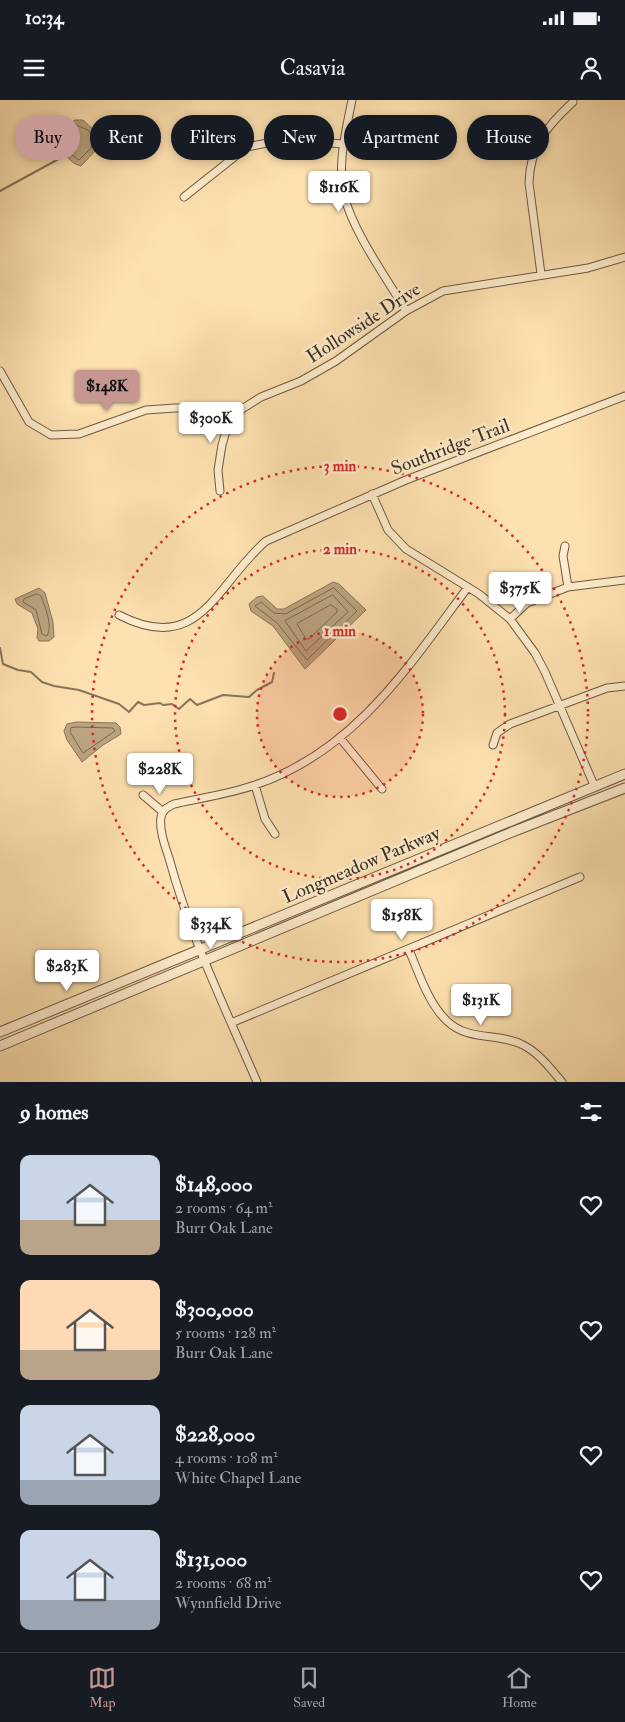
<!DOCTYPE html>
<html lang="en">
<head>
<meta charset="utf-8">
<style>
	:root { --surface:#171b24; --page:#242831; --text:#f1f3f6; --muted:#9ea1a6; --line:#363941; --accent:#c59692 }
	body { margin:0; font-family:"IM FELL Double Pica",serif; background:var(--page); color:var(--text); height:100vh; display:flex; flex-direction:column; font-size:19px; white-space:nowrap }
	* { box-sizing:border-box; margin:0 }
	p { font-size:16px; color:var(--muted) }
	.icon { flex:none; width:28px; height:28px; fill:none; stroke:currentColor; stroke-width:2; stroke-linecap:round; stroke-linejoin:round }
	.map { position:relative; height:982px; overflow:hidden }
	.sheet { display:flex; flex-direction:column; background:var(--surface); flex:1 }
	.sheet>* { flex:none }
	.banner { position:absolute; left:15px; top:15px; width:595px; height:45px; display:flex; gap:10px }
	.price { position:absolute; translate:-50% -42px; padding:0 11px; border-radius:5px; background:#fff; color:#222; font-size:16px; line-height:32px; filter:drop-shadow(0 1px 2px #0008) }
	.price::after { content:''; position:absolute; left:50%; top:30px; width:15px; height:11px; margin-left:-8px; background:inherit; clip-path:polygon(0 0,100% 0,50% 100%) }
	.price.selected { background:var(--accent); color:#111 }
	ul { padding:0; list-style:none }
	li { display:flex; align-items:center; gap:15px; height:125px; padding:0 20px }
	li span { display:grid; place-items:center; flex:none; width:140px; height:100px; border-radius:10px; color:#555 }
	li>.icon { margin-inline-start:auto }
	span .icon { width:60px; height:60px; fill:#fffc; stroke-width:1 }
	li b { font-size:21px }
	h2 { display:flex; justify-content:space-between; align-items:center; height:60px; padding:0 20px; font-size:21px }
	.pill { padding:0 18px; border-radius:22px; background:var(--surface); box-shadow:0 2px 8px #0003; font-size:18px; line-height:45px }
	.pill.selected { background:var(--accent); color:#111 }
	.status { display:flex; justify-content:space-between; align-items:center; height:35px; padding:0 25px; background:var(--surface); direction:ltr }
	.status svg { height:14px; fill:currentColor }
	header { display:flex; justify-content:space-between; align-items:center; height:65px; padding:0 20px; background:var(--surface); font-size:22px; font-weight:600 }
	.tabs { display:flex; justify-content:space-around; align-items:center; height:70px; border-top:1px solid var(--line); background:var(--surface); font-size:14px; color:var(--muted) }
	.tabs a { display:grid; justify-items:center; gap:2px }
	.tabs .selected { color:var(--accent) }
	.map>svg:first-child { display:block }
	.water { fill:#bba47f; stroke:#877459 }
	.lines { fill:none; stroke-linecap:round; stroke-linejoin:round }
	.shore { stroke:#7a6850; stroke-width:1 }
	.stream { stroke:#877459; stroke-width:2 }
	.minor-casing { stroke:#6b5a44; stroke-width:9 }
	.tertiary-casing { stroke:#6b5a44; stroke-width:11 }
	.minor { stroke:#feeccc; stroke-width:7 }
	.tertiary { stroke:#feeccc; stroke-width:9 }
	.ring { fill:none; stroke:#d62828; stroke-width:2.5; stroke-dasharray:2.5 5 }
	.labels { text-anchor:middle; stroke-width:5; stroke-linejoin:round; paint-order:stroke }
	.street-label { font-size:19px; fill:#3a2d20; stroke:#feeccc }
	.centre { fill:#d62828; stroke:#feeccc; stroke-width:2.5 }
	.ring-label { font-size:15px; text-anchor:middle; font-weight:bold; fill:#d62828; stroke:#feeccc; stroke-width:5; stroke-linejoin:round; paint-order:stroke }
</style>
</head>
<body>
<div class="status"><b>10:34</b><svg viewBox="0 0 49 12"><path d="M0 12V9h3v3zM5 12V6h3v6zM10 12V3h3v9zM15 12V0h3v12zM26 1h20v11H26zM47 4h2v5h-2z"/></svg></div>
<header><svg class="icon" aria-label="menu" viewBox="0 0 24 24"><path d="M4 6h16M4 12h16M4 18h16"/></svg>Casavia<svg class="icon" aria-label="person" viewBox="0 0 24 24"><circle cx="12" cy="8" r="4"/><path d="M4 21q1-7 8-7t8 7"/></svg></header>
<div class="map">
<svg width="625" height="982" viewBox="0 0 625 982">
	<rect width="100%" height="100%" fill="#fee1b0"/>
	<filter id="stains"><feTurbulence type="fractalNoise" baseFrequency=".004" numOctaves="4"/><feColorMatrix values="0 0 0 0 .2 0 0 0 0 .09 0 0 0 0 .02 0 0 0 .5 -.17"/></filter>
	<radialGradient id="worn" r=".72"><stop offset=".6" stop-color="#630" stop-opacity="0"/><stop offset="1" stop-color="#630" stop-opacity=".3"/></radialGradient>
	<path class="water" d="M75 20H83L98 34 96 50 81 66C59 61 59 31 75 20Z
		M333 482 339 484 366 510 305 569 273 526 251 511 249 504 257 497 263 496 277 509H284Z
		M39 488 45 493 53 522 54 537 49 541H39L37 538 38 529 32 513 17 504 15 499Z
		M76 622 116 623 120 627 121 634 103 645 82 662 67 640 64 631 67 624Z"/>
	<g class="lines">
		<path class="shore" d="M76 25 88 30 94 37 91 48 79 60 71 54C69 44 67 32 76 25Z
			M334 488 357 511 307 560 277 523 255 506 261 502 274 513 285 514Z
			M37 494 41 496C45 507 53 525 47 536L42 534 36 510 23 502 24 499Z
			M333 495 348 512 306 551 285 521Z
			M331 505 337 509V512L309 539H306L297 524Z
			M77 627 113 628 115 631 83 653 70 632 71 628Z"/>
		<path class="stream" d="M0 91 66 55
			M0 548 3 564 18 570 31 572 42 582 54 586 79 590 119 604 129 612 138 602 144 605 160 603 163 605 172 604 179 609 190 599 197 605 223 595 249 597 257 590 272 582 274 573"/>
		<g class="minor-casing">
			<path id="minor" d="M352 0C346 30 337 65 344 95 353 132 386 177 406 211
				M184 97 247 47 287 39 342 44
				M541 174 529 83C530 46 547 26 573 2
				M0 271 29 322 51 335 79 334 146 310 175 308H184L227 328
				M220 391 218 370 222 345 227 328 242 309 261 297 301 281 336 261 406 211 443 191 588 168 625 157
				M372 394 388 430 406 449 479 494 510 519 535 553 545 572 594 685
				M565 446 563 456 568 487
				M119 515C200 557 216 484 266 441L406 380 625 296
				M510 519 527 503 568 487 625 480
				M340 638 382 689
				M493 645 497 633 510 624 607 588 625 586
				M255 685 265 719 275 734
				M143 695 163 712
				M409 850C419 873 428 903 447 921 469 942 498 932 523 945 539 953 550 968 562 982
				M231 923 580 777
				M257 982C225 908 190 836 169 758 165 746 159 730 161 717 162 710 168 707 174 704 201 698 229 694 255 685 354 652 409 566 468 487"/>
		</g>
		<g class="tertiary-casing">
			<path id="tertiary" d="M0 932 625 674
				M0 946 512 732 625 688"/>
		</g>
		<use href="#minor" class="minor"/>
		<use href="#tertiary" class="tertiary"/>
	</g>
	<circle cx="340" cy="614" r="83" fill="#d62828" fill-opacity=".12"/>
	<g class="ring">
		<circle cx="340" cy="614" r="83"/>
		<circle cx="340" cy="614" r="165"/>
		<circle cx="340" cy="614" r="248"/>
	</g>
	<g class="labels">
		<g class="street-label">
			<text transform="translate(363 222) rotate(-33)" y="7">Hollowside Drive</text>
			<text transform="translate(450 346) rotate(-21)" y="7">Southridge Trail</text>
			<text transform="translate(361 764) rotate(-23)" y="7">Longmeadow Parkway</text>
		</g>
	</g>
	<circle cx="340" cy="614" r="8" class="centre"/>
	<g class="ring-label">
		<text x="340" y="371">3 min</text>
		<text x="340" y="454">2 min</text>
		<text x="340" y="536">1 min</text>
	</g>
	<rect width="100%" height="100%" filter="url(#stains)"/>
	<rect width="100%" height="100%" fill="url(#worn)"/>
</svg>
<b class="price" style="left:339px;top:113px">$116K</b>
<b class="price selected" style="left:107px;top:312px">$148K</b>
<b class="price" style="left:211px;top:344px">$300K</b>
<b class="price" style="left:520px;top:514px">$375K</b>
<b class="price" style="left:160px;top:695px">$228K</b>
<b class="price" style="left:402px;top:841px">$158K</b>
<b class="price" style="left:211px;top:850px">$334K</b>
<b class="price" style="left:67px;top:892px">$283K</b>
<b class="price" style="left:481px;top:926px">$131K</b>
<div class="banner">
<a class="pill selected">Buy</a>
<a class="pill">Rent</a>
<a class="pill">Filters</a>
<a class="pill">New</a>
<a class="pill">Apartment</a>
<a class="pill">House</a>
</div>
</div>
<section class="sheet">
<h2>9 homes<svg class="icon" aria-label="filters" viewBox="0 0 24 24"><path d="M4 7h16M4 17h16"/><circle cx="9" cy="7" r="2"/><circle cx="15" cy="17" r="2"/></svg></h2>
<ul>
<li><span style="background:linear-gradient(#c9d6e8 65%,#b9a48a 0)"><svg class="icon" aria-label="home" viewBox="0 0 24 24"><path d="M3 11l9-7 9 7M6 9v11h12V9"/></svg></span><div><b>$148,000</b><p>2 rooms · 64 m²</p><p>Burr Oak Lane</p></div><svg class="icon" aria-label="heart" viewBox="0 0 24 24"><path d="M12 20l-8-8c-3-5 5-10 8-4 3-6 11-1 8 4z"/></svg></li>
<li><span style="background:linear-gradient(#ffd9b3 70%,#b9a48a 0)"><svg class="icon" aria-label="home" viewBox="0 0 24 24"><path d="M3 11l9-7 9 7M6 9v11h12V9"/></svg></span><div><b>$300,000</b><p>5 rooms · 128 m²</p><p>Burr Oak Lane</p></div><svg class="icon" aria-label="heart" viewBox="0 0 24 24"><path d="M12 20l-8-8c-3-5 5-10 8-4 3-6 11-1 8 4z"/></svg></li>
<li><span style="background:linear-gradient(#c9d6e8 75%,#9aa5b1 0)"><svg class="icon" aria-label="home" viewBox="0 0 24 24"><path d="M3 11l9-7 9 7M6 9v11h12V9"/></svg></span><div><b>$228,000</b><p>4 rooms · 108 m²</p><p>White Chapel Lane</p></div><svg class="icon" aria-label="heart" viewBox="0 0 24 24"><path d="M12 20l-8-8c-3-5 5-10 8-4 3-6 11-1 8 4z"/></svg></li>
<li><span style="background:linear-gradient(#c9d6e8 70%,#9aa5b1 0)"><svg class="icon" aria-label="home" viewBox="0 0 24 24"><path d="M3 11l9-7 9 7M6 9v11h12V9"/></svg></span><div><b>$131,000</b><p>2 rooms · 68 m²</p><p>Wynnfield Drive</p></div><svg class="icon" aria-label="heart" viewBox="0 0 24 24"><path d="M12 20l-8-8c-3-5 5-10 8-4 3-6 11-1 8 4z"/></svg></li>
</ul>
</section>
<nav class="tabs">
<a class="selected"><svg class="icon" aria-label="map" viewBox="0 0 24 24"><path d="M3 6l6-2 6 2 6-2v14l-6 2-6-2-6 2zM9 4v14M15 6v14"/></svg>Map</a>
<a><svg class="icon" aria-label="saved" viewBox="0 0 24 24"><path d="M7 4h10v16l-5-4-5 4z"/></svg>Saved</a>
<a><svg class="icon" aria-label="home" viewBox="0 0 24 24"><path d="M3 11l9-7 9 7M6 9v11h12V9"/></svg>Home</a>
</nav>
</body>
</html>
